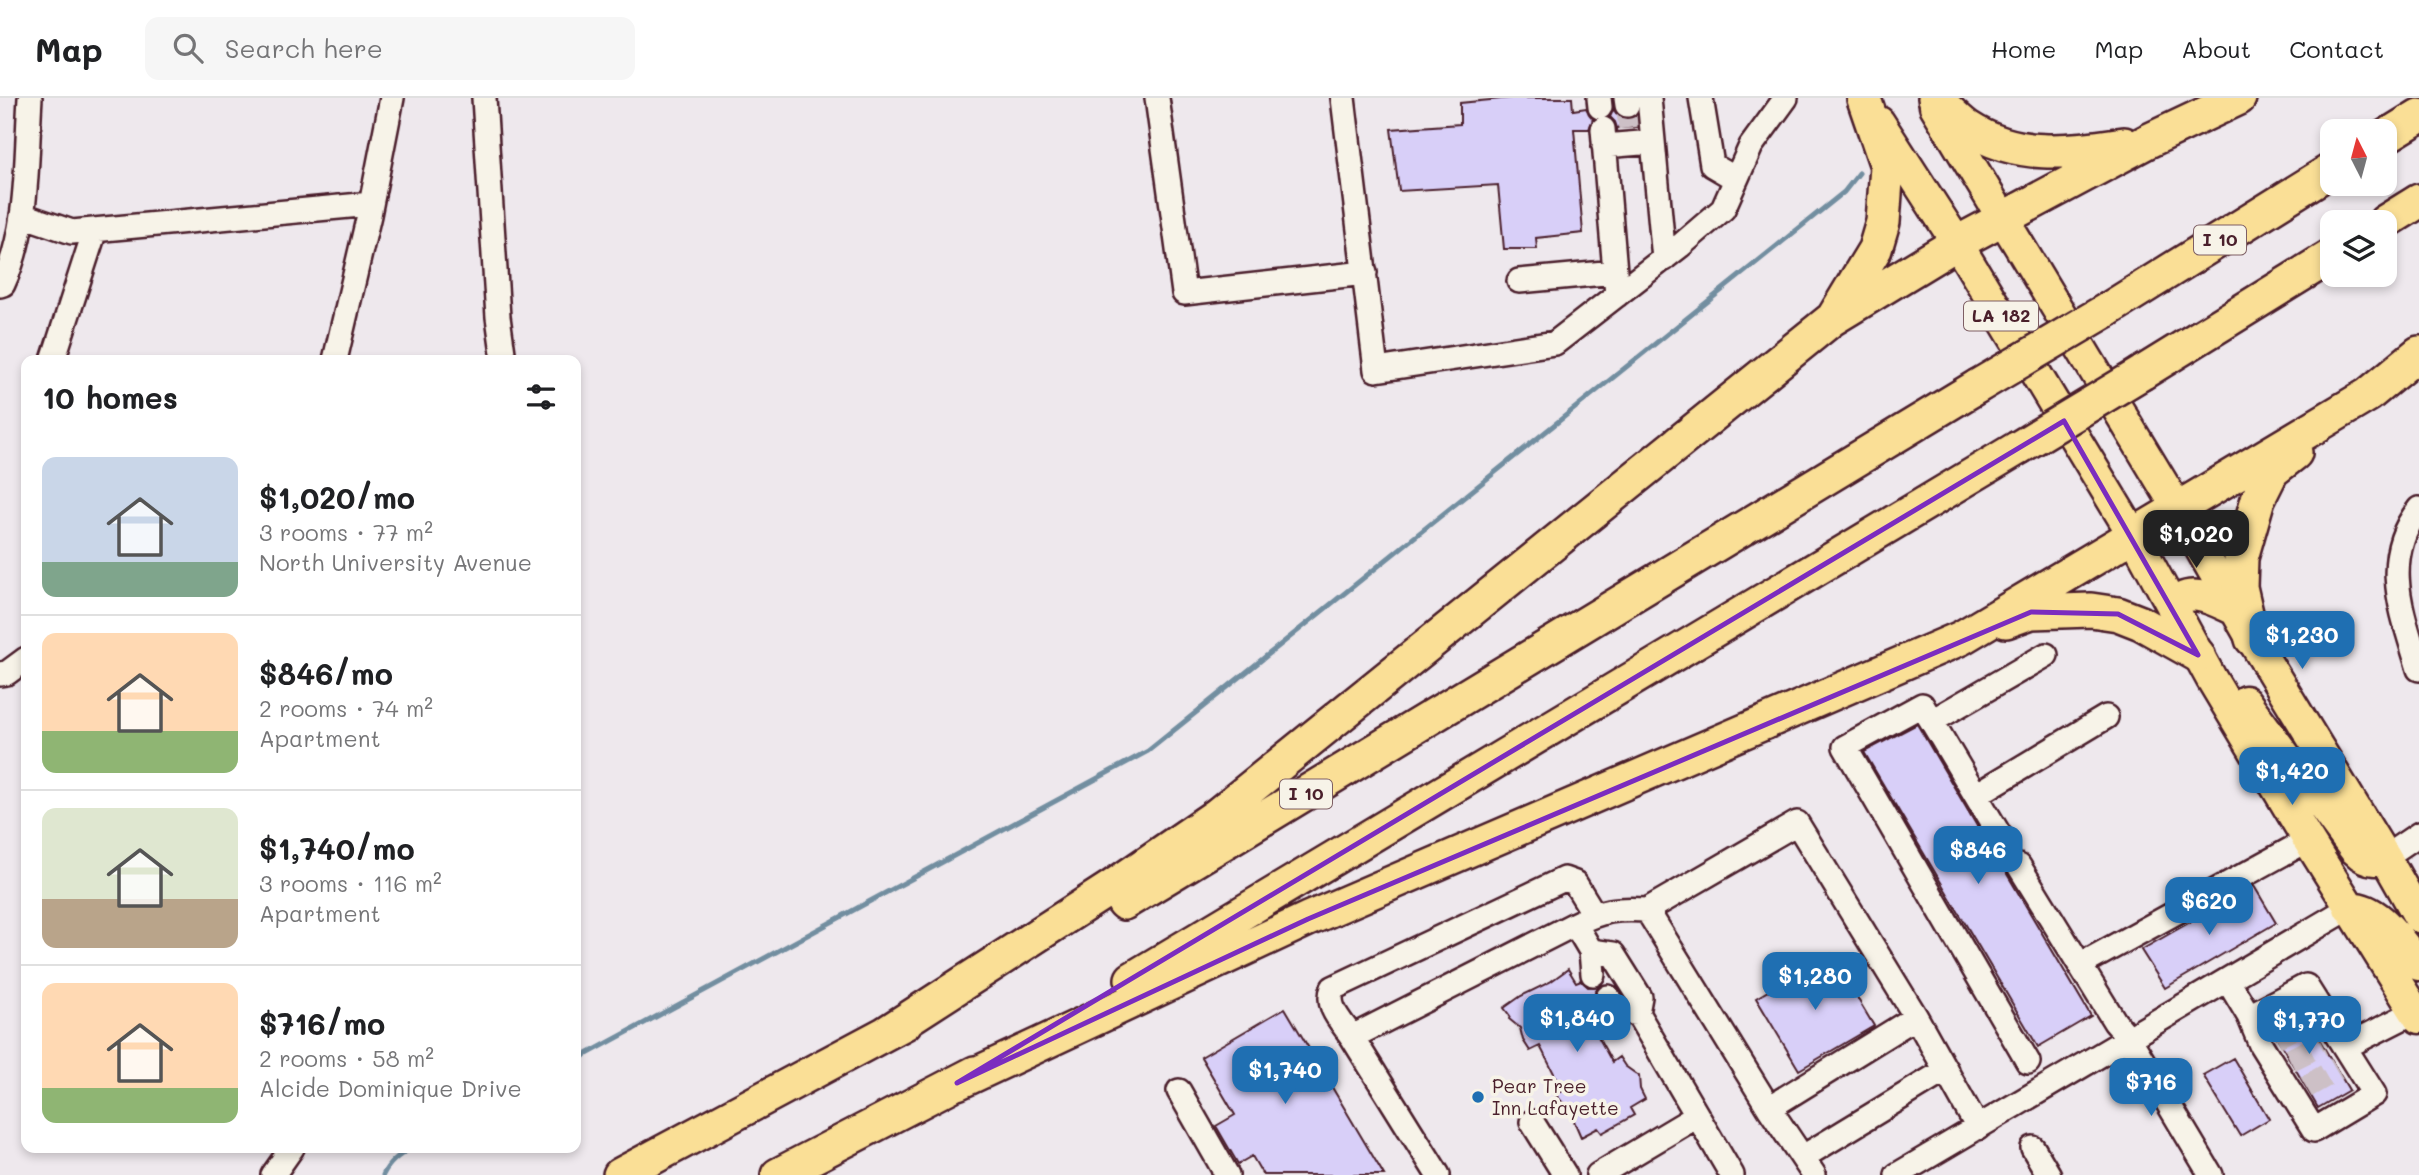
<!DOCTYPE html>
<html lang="en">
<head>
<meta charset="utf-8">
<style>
	:root { --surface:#fff; --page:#f6f6f6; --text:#202124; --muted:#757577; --line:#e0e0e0; --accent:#1f6fb2 }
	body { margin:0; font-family:Mali,sans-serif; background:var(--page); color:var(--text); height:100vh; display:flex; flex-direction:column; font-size:26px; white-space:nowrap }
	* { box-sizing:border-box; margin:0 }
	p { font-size:23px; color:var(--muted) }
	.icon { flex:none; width:38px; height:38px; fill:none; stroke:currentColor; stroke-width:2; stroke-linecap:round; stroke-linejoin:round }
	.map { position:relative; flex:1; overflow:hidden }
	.side { position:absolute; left:21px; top:257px; width:560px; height:798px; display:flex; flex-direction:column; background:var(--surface); border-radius:14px; box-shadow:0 4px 10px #0003 }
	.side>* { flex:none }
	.needle { width:46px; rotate:354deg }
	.tools { position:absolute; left:2320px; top:21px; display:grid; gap:14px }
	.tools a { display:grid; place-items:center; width:77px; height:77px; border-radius:14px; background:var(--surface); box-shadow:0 4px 10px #0003; font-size:35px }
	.price { position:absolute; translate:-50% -60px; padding:0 16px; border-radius:14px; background:var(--accent); color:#fff; font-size:23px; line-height:46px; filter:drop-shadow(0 2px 4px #0008) }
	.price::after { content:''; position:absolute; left:50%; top:42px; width:21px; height:16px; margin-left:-10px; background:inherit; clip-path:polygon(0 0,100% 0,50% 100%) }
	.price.current { background:#222; color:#fff }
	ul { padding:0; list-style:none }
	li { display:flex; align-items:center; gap:21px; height:175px; padding:0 21px }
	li+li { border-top:2px solid var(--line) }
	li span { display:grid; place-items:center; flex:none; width:196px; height:140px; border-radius:14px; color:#555 }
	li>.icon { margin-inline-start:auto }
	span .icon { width:84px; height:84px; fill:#fffc; stroke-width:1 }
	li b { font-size:30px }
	h2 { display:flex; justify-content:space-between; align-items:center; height:84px; padding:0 21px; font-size:30px }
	header { display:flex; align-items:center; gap:42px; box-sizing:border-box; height:98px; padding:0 35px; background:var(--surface); border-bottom:2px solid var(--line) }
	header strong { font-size:33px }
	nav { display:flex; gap:38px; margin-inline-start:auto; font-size:24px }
	.search { width:490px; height:63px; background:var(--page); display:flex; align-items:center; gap:18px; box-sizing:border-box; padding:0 24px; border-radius:14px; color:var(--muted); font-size:26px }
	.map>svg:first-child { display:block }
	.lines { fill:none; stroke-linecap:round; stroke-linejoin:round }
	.stream { stroke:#728ea0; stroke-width:5 }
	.building { fill:#d8cff8; stroke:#4a1f2b; stroke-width:2 }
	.minor-tunnel { stroke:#cdc0c6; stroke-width:23; stroke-dasharray:23 11; stroke-linecap:butt }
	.minor-casing { stroke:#4a1f2b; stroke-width:28 }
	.major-casing { stroke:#4a1f2b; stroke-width:35 }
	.highway-casing { stroke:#4a1f2b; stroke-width:38 }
	.minor { stroke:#f7f3e8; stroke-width:23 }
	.major { stroke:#fadf96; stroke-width:30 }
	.highway { stroke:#fadf96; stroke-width:33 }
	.highway-bridge-casing { stroke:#4a1f2b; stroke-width:38; stroke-linecap:butt }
	.highway-bridge { stroke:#fadf96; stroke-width:33 }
	.marked { fill:none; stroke:#7b2cbf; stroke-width:5; stroke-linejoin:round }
	.poi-dot { fill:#1f6fb2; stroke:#f7f3e8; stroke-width:2.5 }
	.labels { text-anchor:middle; stroke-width:7; stroke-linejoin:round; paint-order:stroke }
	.shield { fill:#f7f3e8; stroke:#7e5f64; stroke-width:2 }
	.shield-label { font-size:18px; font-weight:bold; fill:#4a1f2b }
	.poi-label { font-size:19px; fill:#4a1f2b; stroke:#f7f3e8; text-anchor:start }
</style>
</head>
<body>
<header>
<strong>Map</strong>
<div class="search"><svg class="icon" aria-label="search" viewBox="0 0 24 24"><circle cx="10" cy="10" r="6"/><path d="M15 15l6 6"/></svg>Search here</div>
<nav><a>Home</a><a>Map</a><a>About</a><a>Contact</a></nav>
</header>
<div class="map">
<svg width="2419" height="1077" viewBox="0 0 2419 1077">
	<rect width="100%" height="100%" fill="#eee8ed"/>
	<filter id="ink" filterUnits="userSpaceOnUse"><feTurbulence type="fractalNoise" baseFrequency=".0143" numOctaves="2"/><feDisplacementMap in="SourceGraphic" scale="14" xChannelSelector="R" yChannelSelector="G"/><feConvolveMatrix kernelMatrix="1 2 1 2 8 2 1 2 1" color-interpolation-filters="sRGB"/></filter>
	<g filter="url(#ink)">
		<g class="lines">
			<path class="stream" d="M576 962 1148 653 1844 94 1859 75
				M383 1077C389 1064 400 1056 412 1050"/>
		</g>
		<path class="building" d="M1511 0H1572L1573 12 1586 10 1593 21 1589 31H1574L1583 135 1536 140 1537 151H1504L1498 87 1399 93 1391 31 1460 26V5Z
			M1614 10 1616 16 1622 20 1630 21 1637 17V29L1617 30 1615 24 1610 19Z
			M1917 626 1994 757 2006 762 2007 776 2091 918 2038 949 1864 654Z
			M2254 788 2276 825 2165 890 2141 852Z
			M1831 856 1874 928 1799 972 1756 900Z
			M1568 871 1576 884 1581 882 1588 889 1599 888 1595 893V904L1588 907 1594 914 1588 920 1612 964 1619 959 1625 968 1639 978 1640 991 1645 1001 1630 1010 1634 1017 1602 1035 1598 1030 1581 1039 1571 1016 1561 1009 1563 1005 1554 995 1563 993 1540 948 1530 953 1523 942 1520 930 1509 921 1510 918 1504 910 1521 898 1550 884Z
			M2299 907 2349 992 2318 1010 2268 924Z
			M1285 910 1384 1077H1263L1252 1058 1238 1066 1216 1028 1235 1017 1201 959Z
			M2233 960 2269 1021 2240 1038 2203 977Z"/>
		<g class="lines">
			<path class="minor-tunnel" d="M1627 7 1630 30
				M2276 939 2308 923
				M2290 962 2322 946
				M2306 989 2337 971"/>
			<g class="minor-casing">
				<path id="minor" d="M484 0 498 219 504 262
					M1157 0 1184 195 1365 175
					M1343 0 1376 272 1555 245 1680 148 1723 111 1751 48 1786 0
					M1599 0 1600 9
					M1626 0 1627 7
					M1649 0 1664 161
					M1701 0 1712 67 1736 81
					M1603 31 1617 197
					M1604 48 1653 44
					M22 117 72 134 371 106
					M1519 183 1615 174
					M0 187 3 186C29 130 26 61 30 0
					M53 262 95 132
					M335 262 369 117 392 0
					M2419 411C2379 462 2403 516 2419 571
					M0 576 7 575 26 561
					M1932 623 2046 557
					M1976 697 2106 619
					M2006 748 1922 607 1845 649 2028 964
					M2385 759 2419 736
					M2019 768 2115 924 2129 940 2211 1077
					M1647 812 1769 1010 1814 1077
					M1591 853 1593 876
					M2080 867 2308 742
					M2228 883 2249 918 2261 947 2314 1032 2374 996 2306 888 2249 918
					M1608 899 1618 914 1637 915
					M1352 939C1342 924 1325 909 1333 890L1564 781 1575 785 1594 816
					M2345 949 2416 913
					M1179 993 1227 1077
					M1769 1010 1916 919
					M1532 1024 1565 1077
					M2033 1050 2049 1077
					M1803 1059 1946 972
					M273 1077 292 1050
					M1438 1077 1352 939 1575 826
					M1598 1077 1697 1018
					M1732 1077 1637 915 1640 899 1613 856 1591 853 1575 826C1602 812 1617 810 1647 812L1797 725 1916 919 1978 1030
					M1897 1077 2349 810"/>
			</g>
			<g class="major-casing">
				<path id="major" d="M1935 8 2178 411 2252 541 2385 759 2419 819
					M1879 24 1957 145 2134 438 2211 580 2308 742 2419 920
					M2172 509C2189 486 2215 503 2235 512
					M2245 603 2355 752C2364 761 2373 765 2385 759
					M2349 810C2379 807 2402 847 2419 867"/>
			</g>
			<g class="highway-casing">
				<path id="highway" d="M1935 0C1945 9 1956 21 1967 29 2017 62 2069 54 2124 46
					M2385 39 2419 18
					M2385 124 2419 103
					M2107 212 2333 71
					M1835 217 1875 151 1883 124 1887 68 1864 1
					M2142 275 2333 157
					M2006 523 2031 514 2091 512 2118 516 2141 525 2198 557
					M2252 541 2240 489 2241 460 2258 401 2272 373 2295 355
					M1124 805 1978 288
					M1132 881 2018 350
					M886 935 1112 789 1217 717 1832 221 1957 145 2148 43 2239 0
					M957 985 1308 821 1961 540 2368 297 2419 255
					M620 1077 905 925
					M778 1077 975 975"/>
			</g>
			<use href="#minor" class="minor"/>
			<use href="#major" class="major"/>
			<use href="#highway" class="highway"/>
			<g class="highway-bridge-casing">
				<path id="highway-bridge" d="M1978 288 2107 212
					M2018 350 2142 275"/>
			</g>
			<use href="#highway-bridge" class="highway-bridge"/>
		</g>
	</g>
	<path class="marked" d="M2064 323 2198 557 2118 516 2031 514 1308 821 957 985Z"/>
	<circle class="poi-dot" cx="1478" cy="999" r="7"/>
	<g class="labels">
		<g class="shield">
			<rect x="2194" y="127.5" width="52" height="29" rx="5"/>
			<rect x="1964" y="203.5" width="74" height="29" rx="5"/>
			<rect x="1280" y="681.5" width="52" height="29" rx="5"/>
		</g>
		<g class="shield-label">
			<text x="2220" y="148">I 10</text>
			<text x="2001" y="224">LA 182</text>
			<text x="1306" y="702">I 10</text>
		</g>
		<g class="poi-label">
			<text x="1492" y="995">Pear Tree<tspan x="1492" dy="22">Inn Lafayette</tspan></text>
		</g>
	</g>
</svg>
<div class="tools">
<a><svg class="needle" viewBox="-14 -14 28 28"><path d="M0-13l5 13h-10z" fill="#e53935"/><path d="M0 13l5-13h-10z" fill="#757577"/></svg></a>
<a><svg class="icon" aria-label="layers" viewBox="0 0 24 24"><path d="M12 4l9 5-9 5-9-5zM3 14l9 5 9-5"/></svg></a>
</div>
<b class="price current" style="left:2196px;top:472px">$1,020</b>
<b class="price" style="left:2302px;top:573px">$1,230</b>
<b class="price" style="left:2292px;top:709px">$1,420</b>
<b class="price" style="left:1978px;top:788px">$846</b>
<b class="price" style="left:2209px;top:839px">$620</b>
<b class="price" style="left:1815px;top:914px">$1,280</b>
<b class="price" style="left:1577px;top:956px">$1,840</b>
<b class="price" style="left:2309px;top:958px">$1,770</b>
<b class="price" style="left:1285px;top:1008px">$1,740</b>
<b class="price" style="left:2151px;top:1020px">$716</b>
<section class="side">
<h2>10 homes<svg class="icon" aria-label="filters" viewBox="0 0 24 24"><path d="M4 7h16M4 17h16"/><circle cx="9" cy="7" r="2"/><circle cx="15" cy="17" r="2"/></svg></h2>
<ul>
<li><span style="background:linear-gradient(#c9d6e8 75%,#7fa58c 0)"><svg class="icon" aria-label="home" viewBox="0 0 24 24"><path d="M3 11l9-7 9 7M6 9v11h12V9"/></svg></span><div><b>$1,020/mo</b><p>3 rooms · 77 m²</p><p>North University Avenue</p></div></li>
<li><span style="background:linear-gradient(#ffd9b3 70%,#8fb573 0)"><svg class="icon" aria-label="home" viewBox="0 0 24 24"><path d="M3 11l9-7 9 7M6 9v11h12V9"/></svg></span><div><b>$846/mo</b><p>2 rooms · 74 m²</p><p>Apartment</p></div></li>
<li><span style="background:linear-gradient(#dfe7d0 65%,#b9a48a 0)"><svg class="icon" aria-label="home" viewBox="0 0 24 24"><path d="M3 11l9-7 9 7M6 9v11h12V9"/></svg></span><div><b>$1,740/mo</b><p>3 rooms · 116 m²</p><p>Apartment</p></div></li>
<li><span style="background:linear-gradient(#ffd9b3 75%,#8fb573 0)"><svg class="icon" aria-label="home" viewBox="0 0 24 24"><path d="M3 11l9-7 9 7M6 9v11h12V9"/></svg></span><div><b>$716/mo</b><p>2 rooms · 58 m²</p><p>Alcide Dominique Drive</p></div></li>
</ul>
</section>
</div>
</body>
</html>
